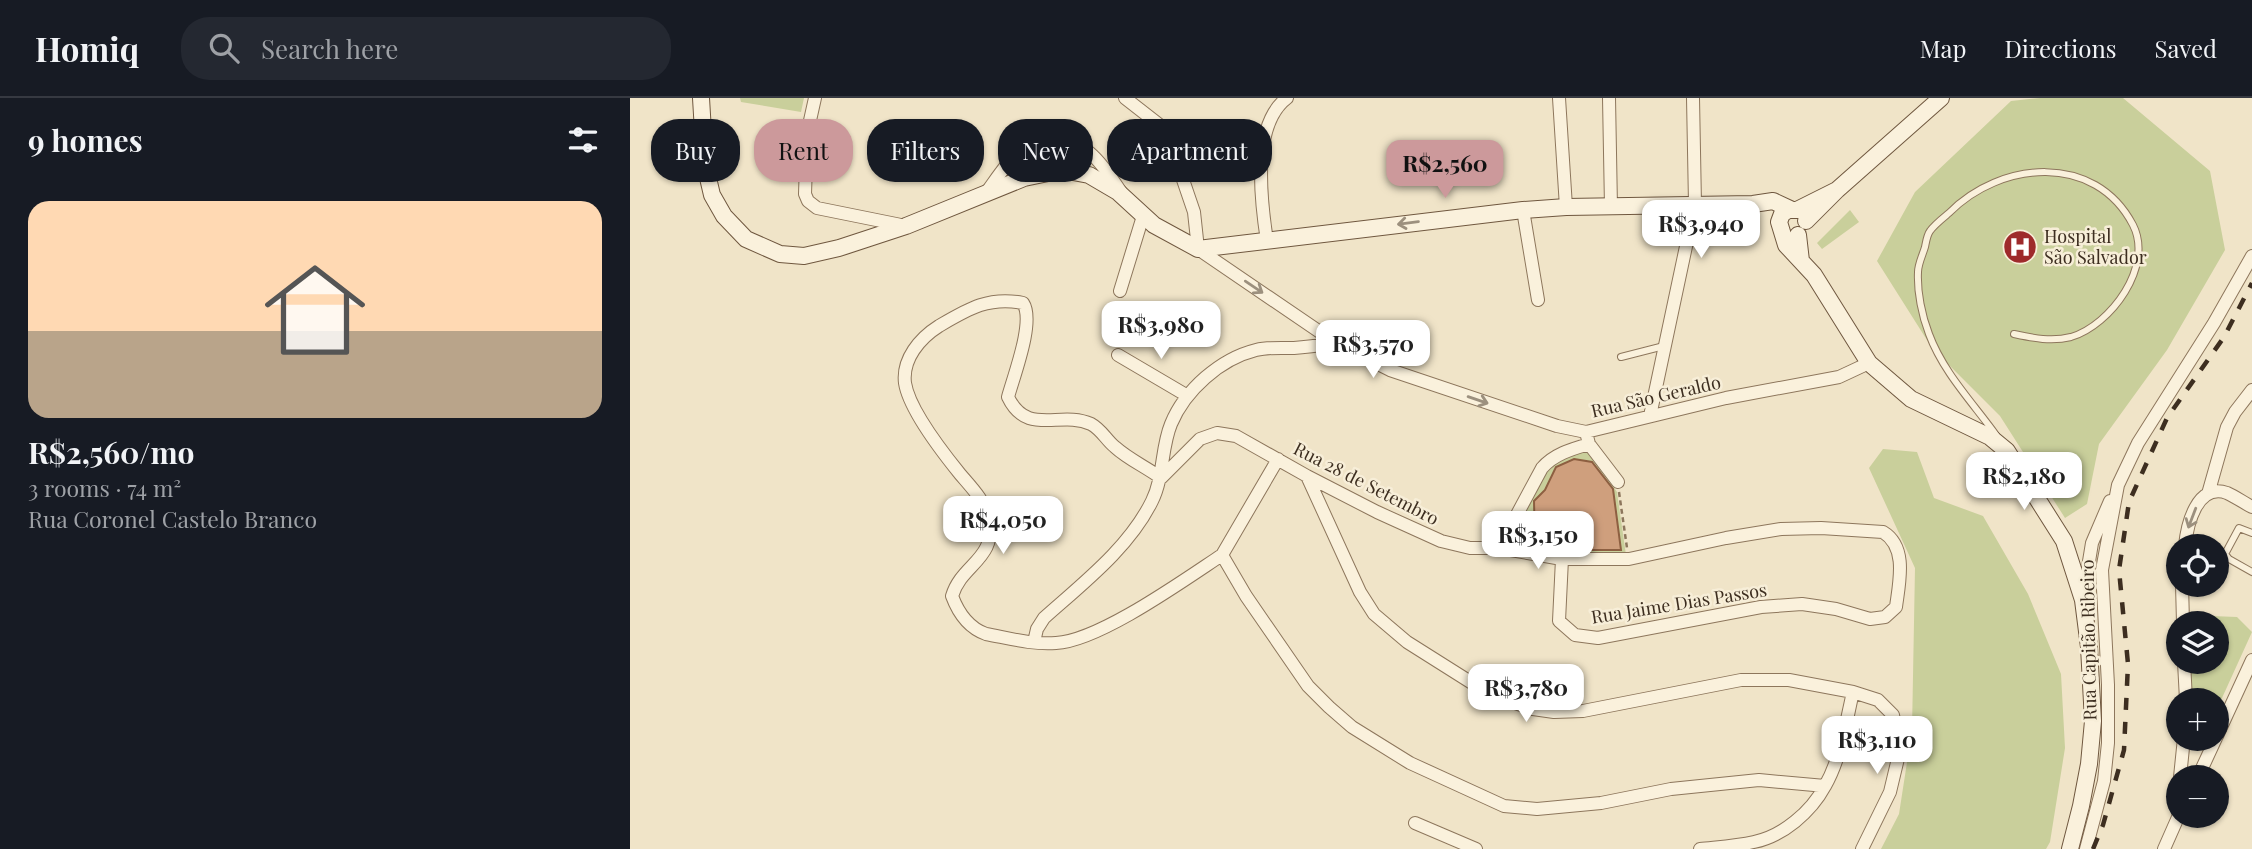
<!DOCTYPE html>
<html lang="en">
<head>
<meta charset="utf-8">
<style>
	:root { --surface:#171b24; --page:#242831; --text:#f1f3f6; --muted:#9ea1a6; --line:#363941; --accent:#cc999b }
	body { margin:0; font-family:"Playfair Display",serif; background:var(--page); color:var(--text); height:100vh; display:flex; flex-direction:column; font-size:26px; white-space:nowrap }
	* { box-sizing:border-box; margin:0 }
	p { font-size:23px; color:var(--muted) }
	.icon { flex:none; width:38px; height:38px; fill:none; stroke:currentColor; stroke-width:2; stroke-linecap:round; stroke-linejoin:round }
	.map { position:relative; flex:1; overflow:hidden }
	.panel { display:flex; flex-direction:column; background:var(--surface); width:630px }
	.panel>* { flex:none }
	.banner { position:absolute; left:21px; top:21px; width:665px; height:63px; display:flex; gap:14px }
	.controls { position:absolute; left:1536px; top:436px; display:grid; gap:14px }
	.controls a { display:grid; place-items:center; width:63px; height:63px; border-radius:50%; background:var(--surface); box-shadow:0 2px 5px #0004; font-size:35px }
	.price { position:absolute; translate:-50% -60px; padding:0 16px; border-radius:14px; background:#fff; color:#222; font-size:23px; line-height:46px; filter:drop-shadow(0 2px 4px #0008) }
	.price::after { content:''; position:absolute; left:50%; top:42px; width:21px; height:16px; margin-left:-10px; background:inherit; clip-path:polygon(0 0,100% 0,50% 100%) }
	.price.selected { background:var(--accent); color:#111 }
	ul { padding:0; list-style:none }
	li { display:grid; align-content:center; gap:14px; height:371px; padding:0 28px }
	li+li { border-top:2px solid var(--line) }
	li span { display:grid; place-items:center; height:217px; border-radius:21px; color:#555 }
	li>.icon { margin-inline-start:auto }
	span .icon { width:126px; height:126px; fill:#fffc; stroke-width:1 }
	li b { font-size:30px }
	h2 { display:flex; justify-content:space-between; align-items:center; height:84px; padding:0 28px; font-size:30px }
	.chip { padding:0 24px; border-radius:28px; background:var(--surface); box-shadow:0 2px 5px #0004; font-size:24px; line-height:63px }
	.chip.selected { background:var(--accent); color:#111 }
	header { display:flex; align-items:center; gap:42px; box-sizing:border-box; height:98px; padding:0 35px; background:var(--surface); border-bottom:2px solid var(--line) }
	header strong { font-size:33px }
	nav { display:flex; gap:38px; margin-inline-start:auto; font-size:24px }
	.search { width:490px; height:63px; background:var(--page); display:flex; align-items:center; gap:18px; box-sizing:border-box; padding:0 24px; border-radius:28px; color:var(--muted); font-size:26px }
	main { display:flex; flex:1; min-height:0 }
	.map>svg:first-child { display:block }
	.green { fill:#c9cf9b }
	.building { fill:#cf9f7d; stroke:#8d5f41; stroke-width:2 }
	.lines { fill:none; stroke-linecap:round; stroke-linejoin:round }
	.service-casing { stroke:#8d765c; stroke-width:8 }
	.minor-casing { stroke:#8d765c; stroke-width:14 }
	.secondary-casing { stroke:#6f573f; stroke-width:18 }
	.path { stroke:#8d765c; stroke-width:2.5; stroke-dasharray:5 3.5; stroke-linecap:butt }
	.service { stroke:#faf1dc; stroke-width:6 }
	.minor { stroke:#faf1dc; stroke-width:12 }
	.secondary { stroke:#faf1dc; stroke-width:16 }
	.rail { stroke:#3d2e20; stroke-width:4.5; stroke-dasharray:12 12; stroke-linecap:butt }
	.oneway { stroke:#9c907e }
	.labels { text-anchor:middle; stroke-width:5; stroke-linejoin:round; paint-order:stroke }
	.poi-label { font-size:18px; fill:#3d2e20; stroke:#f7eed8; text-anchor:start }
	.street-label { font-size:18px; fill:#3d2e20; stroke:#f7eed8 }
</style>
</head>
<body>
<header>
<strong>Homiq</strong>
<div class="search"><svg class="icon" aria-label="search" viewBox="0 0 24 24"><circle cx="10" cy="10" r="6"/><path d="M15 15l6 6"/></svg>Search here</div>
<nav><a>Map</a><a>Directions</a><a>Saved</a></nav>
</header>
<main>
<section class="panel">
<h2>9 homes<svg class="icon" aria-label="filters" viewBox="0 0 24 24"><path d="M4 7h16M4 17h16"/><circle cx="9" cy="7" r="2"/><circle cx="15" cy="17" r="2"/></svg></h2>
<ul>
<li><span style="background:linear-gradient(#ffd9b3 60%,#b9a48a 0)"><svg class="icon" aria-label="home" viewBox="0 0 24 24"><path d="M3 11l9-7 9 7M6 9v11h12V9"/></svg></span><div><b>R$2,560/mo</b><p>3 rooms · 74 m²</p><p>Rua Coronel Castelo Branco</p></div></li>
</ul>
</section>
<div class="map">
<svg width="1622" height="751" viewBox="0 0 1622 751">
	<rect width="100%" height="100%" fill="#f0e4c8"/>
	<path class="green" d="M110 0H174L171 14 111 4Z
		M1410 0H1493L1580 73 1595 152 1537 252 1469 346 1457 406 1435 420 1370 318 1302 250 1247 163 1285 94 1381 3Z
		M412 48C444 51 448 47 464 76L376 82 386 61Z
		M1220 112 1229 124 1192 151 1187 145Z
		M1253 351 1287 354 1304 400 1353 418 1398 496 1431 576 1435 650 1420 744 1416 751H1251L1269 716 1282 632 1285 470 1239 370Z
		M960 353 987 394 996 457 947 459 878 447C885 431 903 382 914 371 923 362 947 355 960 353Z
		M1556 517 1607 519 1622 534 1587 611V602H1557V564H1587V525H1556Z"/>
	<path class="building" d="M944 361 962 364 983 391 991 452H933L905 447 904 403 915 392 926 369Z"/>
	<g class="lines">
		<g class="service-casing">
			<path id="service" d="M991 259 1034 248
				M1366 337C1343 305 1313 274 1299 236 1292 218 1287 194 1288 174 1288 166 1293 156 1295 149 1296 144 1297 137 1300 133 1304 127 1313 120 1319 115 1370 63 1465 54 1503 127 1524 168 1481 227 1441 239 1421 244 1403 240 1384 236
				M1622 435 1609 430 1595 456 1599 461 1622 474"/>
		</g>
		<g class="minor-casing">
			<path id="minor" d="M185 0 177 36 175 96 178 103 187 110 276 128
				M495 0 536 32 564 114 568 151 706 245 760 272 927 328 956 334 1096 300 1209 279 1239 265
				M929 0 936 109
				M979 0 981 109
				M356 95C378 65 389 42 429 46 441 47 451 47 460 55 473 66 482 81 491 94
				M893 112 908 202
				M637 143C631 104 621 27 657 0
				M490 193 513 118
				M488 257 556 297
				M1020 318 1065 106 1063 0
				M959 346 988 384
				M648 361 592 457 616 498 678 588 699 609 722 629 780 665 874 708 907 711 971 705 1041 691 1129 682 1195 688
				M677 378 730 494 744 516 777 544 861 597 903 611 924 614 953 613 1111 582H1159L1223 594 1248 602 1263 617 1270 652 1260 694 1232 751
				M531 380 570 341 587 335 606 338 677 378 747 414 811 443 840 450H869L932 461H999L1096 440 1151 431 1191 430 1253 434C1278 449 1269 485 1266 509L1255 519 1240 521 1206 511 1172 506 1131 509 968 540 945 537 929 523 932 461
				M531 380C516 369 498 361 485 349 476 342 472 332 461 326 430 312 397 339 378 299 384 277 405 223 393 205 359 198 338 211 309 228 290 240 272 261 275 285 279 311 313 355 330 376 341 389 355 403 359 420 367 462 332 465 322 498 328 514 339 530 356 536 378 540 403 547 426 545 469 543 554 482 592 457
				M1578 396 1597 329 1605 314 1622 292
				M1555 448C1557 427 1567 384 1597 395 1606 399 1614 405 1622 409
				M869 450 912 370C924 356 942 351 959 346L956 334
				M1552 486 1553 525
				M1453 500 1462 445 1480 403
				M404 544 407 531 414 520C452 486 499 450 522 403 534 379 531 350 541 326 555 292 590 261 626 252 639 249 651 250 664 250 678 249 692 247 706 245
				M1554 564 1556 602
				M1587 638 1622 562
				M1550 679 1554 640
				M1568 679 1586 640
				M785 725 846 751
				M1070 751C1088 749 1106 748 1124 744 1153 738 1181 714 1195 688 1211 660 1216 624 1223 594
				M1456 751 1474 683 1478 645V587L1472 472 1488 387 1508 345 1584 225 1622 158
				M1534 751 1549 717"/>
		</g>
		<g class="secondary-casing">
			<path id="secondary" d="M71 0 75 67 82 97 94 118 116 141 150 156 174 158 209 150 276 128 394 80 423 74H443L459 77 488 94 524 127 568 151 893 112 936 109 1123 106 1143 103 1160 111
				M1207 92 1167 112H1158L1152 116 1149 124 1156 147 1184 177 1239 265 1281 301 1360 339 1377 353 1434 443 1453 502 1459 549 1463 623 1459 666 1451 708 1440 751
				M1176 123 1207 92 1311 0
				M1168 137 1171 163"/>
		</g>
		<path class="path" d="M989 394 997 450"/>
		<use href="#service" class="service"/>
		<use href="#minor" class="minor"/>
		<use href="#secondary" class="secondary"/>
		<path class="rail" d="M1463 751 1473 727 1494 652 1498 566 1489 472 1499 404 1537 320 1594 239 1622 185"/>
	</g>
	<defs><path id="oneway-shaft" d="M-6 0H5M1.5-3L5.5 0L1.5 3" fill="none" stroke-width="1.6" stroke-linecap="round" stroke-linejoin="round" transform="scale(1.75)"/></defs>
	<g class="oneway">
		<use href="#oneway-shaft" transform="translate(778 125) rotate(173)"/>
		<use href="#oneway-shaft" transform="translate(624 189) rotate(34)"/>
		<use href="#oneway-shaft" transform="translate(848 302) rotate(19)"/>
		<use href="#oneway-shaft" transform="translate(1562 420) rotate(111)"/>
	</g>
	<defs>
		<g id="hospital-disc" transform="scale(1.75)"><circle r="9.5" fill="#9e2a2b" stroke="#f7eed8"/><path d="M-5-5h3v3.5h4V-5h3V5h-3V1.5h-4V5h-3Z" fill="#fff"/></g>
	</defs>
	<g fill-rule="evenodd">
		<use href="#hospital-disc" x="1390" y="149"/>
	</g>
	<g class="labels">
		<g class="poi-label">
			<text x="1414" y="145">Hospital<tspan x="1414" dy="21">São Salvador</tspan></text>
		</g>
		<g class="street-label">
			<text transform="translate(1026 299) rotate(-13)" y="6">Rua São Geraldo</text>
			<text transform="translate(736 386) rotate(27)" y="6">Rua 28 de Setembro</text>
			<text transform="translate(1049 506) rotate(-9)" y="6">Rua Jaime Dias Passos</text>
			<text transform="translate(1459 542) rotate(-91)" y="6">Rua Capitão Ribeiro</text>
		</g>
	</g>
</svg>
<div class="controls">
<a><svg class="icon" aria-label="locate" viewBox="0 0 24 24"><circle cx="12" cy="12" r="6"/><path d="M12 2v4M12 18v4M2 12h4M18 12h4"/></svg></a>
<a><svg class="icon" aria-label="layers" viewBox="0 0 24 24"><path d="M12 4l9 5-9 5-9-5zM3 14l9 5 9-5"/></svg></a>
<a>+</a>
<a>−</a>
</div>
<b class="price selected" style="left:815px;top:102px">R$2,560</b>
<b class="price" style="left:1071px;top:162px">R$3,940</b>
<b class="price" style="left:531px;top:263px">R$3,980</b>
<b class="price" style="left:743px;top:282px">R$3,570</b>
<b class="price" style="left:1394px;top:414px">R$2,180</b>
<b class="price" style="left:373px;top:458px">R$4,050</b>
<b class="price" style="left:908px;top:473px">R$3,150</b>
<b class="price" style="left:896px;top:626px">R$3,780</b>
<b class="price" style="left:1247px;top:678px">R$3,110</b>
<div class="banner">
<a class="chip">Buy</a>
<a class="chip selected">Rent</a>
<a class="chip">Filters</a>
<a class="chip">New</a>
<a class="chip">Apartment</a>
</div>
</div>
</main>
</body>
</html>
